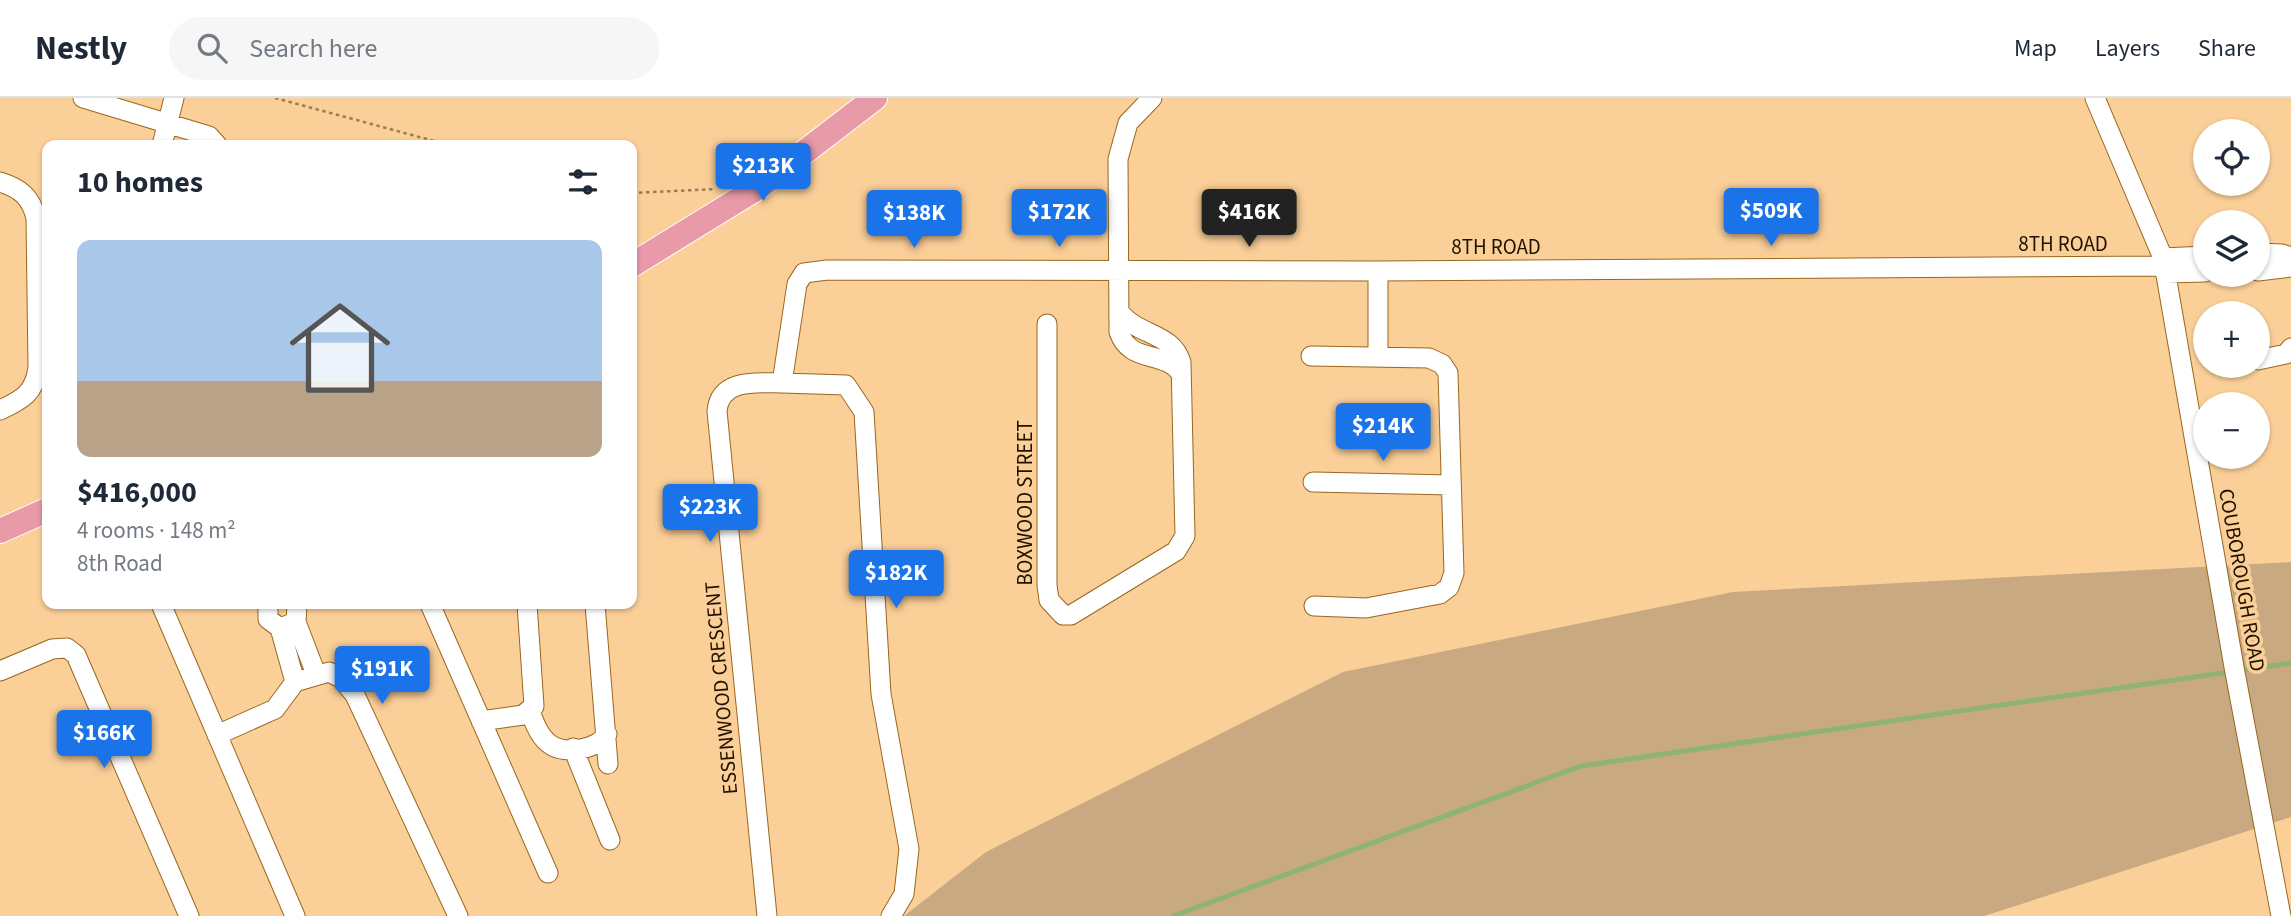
<!DOCTYPE html>
<html lang="en">
<head>
<meta charset="utf-8">
<style>
	:root { --surface:#fff; --page:#f6f6f7; --text:#1f2937; --muted:#747a83; --line:#e0e1e3; --accent:#1a73e8 }
	body { margin:0; font-family:"Source Sans 3",sans-serif; background:var(--page); color:var(--text); height:100vh; display:flex; flex-direction:column; font-size:26px; white-space:nowrap }
	* { box-sizing:border-box; margin:0 }
	p { font-size:23px; color:var(--muted) }
	.icon { flex:none; width:38px; height:38px; fill:none; stroke:currentColor; stroke-width:2; stroke-linecap:round; stroke-linejoin:round }
	.map { position:relative; flex:1; overflow:hidden }
	.details { position:absolute; left:42px; top:42px; width:595px; height:469px; display:flex; flex-direction:column; background:var(--surface); border-radius:14px; box-shadow:0 2px 5px #0004 }
	.details>* { flex:none }
	.buttons { position:absolute; left:2193px; top:21px; display:grid; gap:14px }
	.buttons a { display:grid; place-items:center; width:77px; height:77px; border-radius:50%; background:var(--surface); box-shadow:0 2px 5px #0004; font-size:35px }
	.price { position:absolute; translate:-50% -60px; padding:0 16px; border-radius:7px; background:var(--accent); color:#fff; font-size:23px; line-height:46px; filter:drop-shadow(0 2px 4px #0008) }
	.price::after { content:''; position:absolute; left:50%; top:42px; width:21px; height:16px; margin-left:-10px; background:inherit; clip-path:polygon(0 0,100% 0,50% 100%) }
	.price.on { background:#222; color:#fff }
	ul { padding:0; list-style:none }
	li { display:grid; align-content:center; gap:14px; height:371px; padding:0 35px }
	li+li { border-top:2px solid var(--line) }
	li span { display:grid; place-items:center; height:217px; border-radius:14px; color:#555 }
	li>.icon { margin-inline-start:auto }
	span .icon { width:126px; height:126px; fill:#fffc; stroke-width:1 }
	li b { font-size:30px }
	h2 { display:flex; justify-content:space-between; align-items:center; height:84px; padding:0 35px; font-size:30px }
	header { display:flex; align-items:center; gap:42px; box-sizing:border-box; height:98px; padding:0 35px; background:var(--surface); border-bottom:2px solid var(--line) }
	header strong { font-size:33px }
	nav { display:flex; gap:38px; margin-inline-start:auto; font-size:24px }
	.search { width:490px; height:63px; background:var(--page); display:flex; align-items:center; gap:18px; box-sizing:border-box; padding:0 24px; border-radius:38px; color:var(--muted); font-size:26px }
	.map>svg:first-child { display:block }
	.green { fill:#c9a981 }
	.lines { fill:none; stroke-linecap:round; stroke-linejoin:round }
	.stream { stroke:#8fb472; stroke-width:5 }
	.minor-casing { stroke:#99671d; stroke-width:21 }
	.major-casing { stroke:#fff; stroke-width:26 }
	.path { stroke:#9c7c56; stroke-width:2.5; stroke-dasharray:3.5 3.5; stroke-linecap:butt }
	.minor { stroke:#fff; stroke-width:19 }
	.major { stroke:#e89aa8; stroke-width:24 }
	.labels { text-anchor:middle; stroke-width:7; stroke-linejoin:round; paint-order:stroke }
	.street-label { font-size:21px; fill:#201100; stroke:#fbcf98 }
</style>
</head>
<body>
<header>
<strong>Nestly</strong>
<div class="search"><svg class="icon" aria-label="search" viewBox="0 0 24 24"><circle cx="10" cy="10" r="6"/><path d="M15 15l6 6"/></svg>Search here</div>
<nav><a>Map</a><a>Layers</a><a>Share</a></nav>
</header>
<div class="map">
<svg width="2291" height="818" viewBox="0 0 2291 818">
	<rect width="100%" height="100%" fill="#fbcf98"/>
	<path class="green" d="M2291 464V719L1984 818H904L986 754 1343 574 1733 494Z"/>
	<g class="lines">
		<path class="stream" d="M1173 818 1581 668 2291 565"/>
		<g class="minor-casing">
			<path id="minor" d="M83 0 209 38 217 47
				M1152 0 1128 25 1118 61 1119 234C1130 266 1164 252 1181 275
				M2095 0 2163 160 2234 569 2281 818
				M162 47 174 0
				M0 84C20 90 31 99 36 120L38 269C35 295 22 302 0 312
				M2258 155 2282 156 2291 159
				M2163 160 2205 158
				M2258 173 2291 169
				M2165 175 2205 174
				M1047 226V487L1049 502 1063 517H1071L1176 453 1185 438 1181 264C1172 235 1140 238 1121 216
				M1378 257V173
				M1311 258 1429 260 1442 266 1448 275 1454 475 1449 489 1440 496 1366 510 1314 508
				M2258 262 2286 256 2291 250
				M782 285 846 287 864 314 881 596 909 751 904 796 891 818
				M1313 384 1451 387
				M161 506 295 818
				M268 506V521L280 530 296 524 297 506
				M430 506 548 775
				M595 506 608 666
				M296 524 316 576
				M280 530 295 584
				M0 573 52 551 67 550 76 557 189 818
				M530 614C535 626 540 640 551 647 565 657 599 651 607 636
				M481 623 523 617 534 608 527 506
				M217 637 275 611 295 584 329 574 341 580 355 597 458 818
				M573 650 610 742
				M767 818 717 313C720 280 757 285 782 285L797 186 804 175 827 172 1378 173 2165 168"/>
		</g>
		<g class="major-casing">
			<path id="major" d="M632 167 759 89 875 0
				M0 433 47 412"/>
		</g>
		<path class="path" d="M275 0 449 47
			M632 95 716 91"/>
		<use href="#minor" class="minor"/>
		<use href="#major" class="major"/>
	</g>
	<g class="labels">
		<g class="street-label">
			<text x="2063" y="153">8TH ROAD</text>
			<text x="1496" y="156">8TH ROAD</text>
			<text transform="translate(1025 405) rotate(-90)" y="7">BOXWOOD STREET</text>
			<text transform="translate(2242 482) rotate(80)" y="7">COUBOROUGH ROAD</text>
			<text transform="translate(721 590) rotate(-95)" y="7">ESSENWOOD CRESCENT</text>
		</g>
	</g>
</svg>
<div class="buttons">
<a><svg class="icon" aria-label="locate" viewBox="0 0 24 24"><circle cx="12" cy="12" r="6"/><path d="M12 2v4M12 18v4M2 12h4M18 12h4"/></svg></a>
<a><svg class="icon" aria-label="layers" viewBox="0 0 24 24"><path d="M12 4l9 5-9 5-9-5zM3 14l9 5 9-5"/></svg></a>
<a>+</a>
<a>−</a>
</div>
<b class="price" style="left:763px;top:105px">$213K</b>
<b class="price" style="left:1771px;top:150px">$509K</b>
<b class="price" style="left:1059px;top:151px">$172K</b>
<b class="price on" style="left:1249px;top:151px">$416K</b>
<b class="price" style="left:914px;top:152px">$138K</b>
<b class="price" style="left:1383px;top:365px">$214K</b>
<b class="price" style="left:710px;top:446px">$223K</b>
<b class="price" style="left:896px;top:512px">$182K</b>
<b class="price" style="left:382px;top:608px">$191K</b>
<b class="price" style="left:104px;top:672px">$166K</b>
<section class="details">
<h2>10 homes<svg class="icon" aria-label="filters" viewBox="0 0 24 24"><path d="M4 7h16M4 17h16"/><circle cx="9" cy="7" r="2"/><circle cx="15" cy="17" r="2"/></svg></h2>
<ul>
<li><span style="background:linear-gradient(#a9c7e8 65%,#b9a48a 0)"><svg class="icon" aria-label="home" viewBox="0 0 24 24"><path d="M3 11l9-7 9 7M6 9v11h12V9"/></svg></span><div><b>$416,000</b><p>4 rooms · 148 m²</p><p>8th Road</p></div></li>
</ul>
</section>
</div>
</body>
</html>
